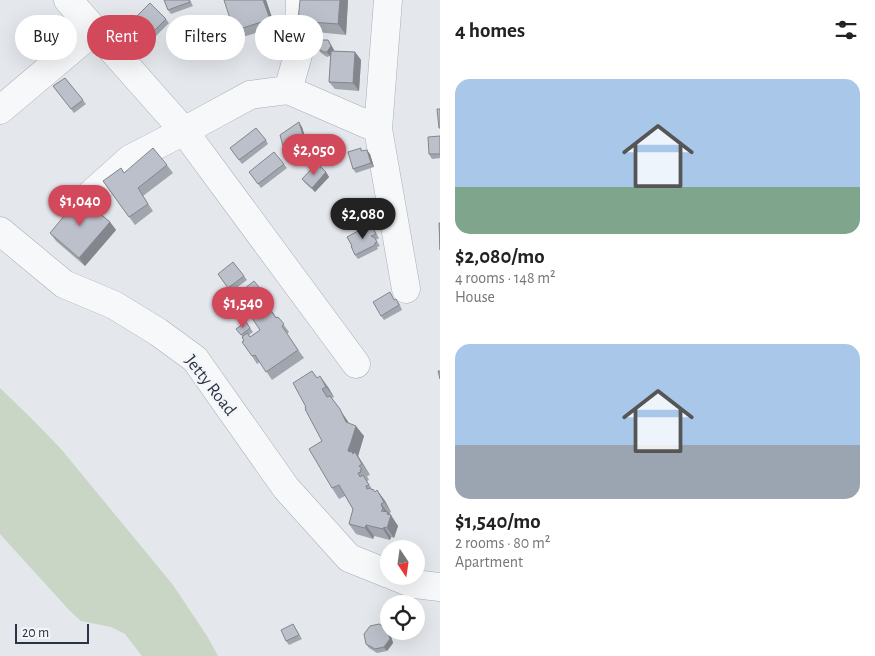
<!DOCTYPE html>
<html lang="en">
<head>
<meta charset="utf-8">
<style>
	:root { --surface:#fff; --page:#f6f6f6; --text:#222; --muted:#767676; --accent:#d1495b }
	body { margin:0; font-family:"Alegreya Sans",sans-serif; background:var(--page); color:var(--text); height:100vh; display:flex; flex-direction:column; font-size:19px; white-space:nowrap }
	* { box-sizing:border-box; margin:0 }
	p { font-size:16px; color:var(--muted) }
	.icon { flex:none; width:28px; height:28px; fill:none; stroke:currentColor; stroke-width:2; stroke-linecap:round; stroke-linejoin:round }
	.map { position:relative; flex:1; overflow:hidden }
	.panel { display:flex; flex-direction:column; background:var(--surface); width:435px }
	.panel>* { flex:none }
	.top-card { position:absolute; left:15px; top:15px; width:350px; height:45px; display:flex; gap:10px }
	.needle { width:32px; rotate:167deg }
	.fabs { position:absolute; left:380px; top:540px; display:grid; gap:10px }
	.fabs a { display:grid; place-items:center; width:45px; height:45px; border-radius:50%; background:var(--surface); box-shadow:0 5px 20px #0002; font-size:25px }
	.scale { position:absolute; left:15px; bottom:12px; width:74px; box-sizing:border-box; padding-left:5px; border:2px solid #2b3445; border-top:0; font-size:14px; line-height:18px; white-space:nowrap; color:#2b3445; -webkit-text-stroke:4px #f4f6f9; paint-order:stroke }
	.price { position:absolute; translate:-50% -42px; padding:0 11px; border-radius:18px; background:var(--accent); color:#fff; font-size:16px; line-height:32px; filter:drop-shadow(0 1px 2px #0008) }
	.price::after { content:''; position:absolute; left:50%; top:30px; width:15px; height:11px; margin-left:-8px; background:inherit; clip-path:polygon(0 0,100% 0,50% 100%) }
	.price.selected { background:#222; color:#fff }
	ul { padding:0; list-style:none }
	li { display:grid; align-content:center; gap:10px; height:265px; padding:0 15px }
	li span { display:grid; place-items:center; height:155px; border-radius:15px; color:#555 }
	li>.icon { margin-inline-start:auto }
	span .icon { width:90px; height:90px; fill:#fffc; stroke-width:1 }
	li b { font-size:21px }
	h2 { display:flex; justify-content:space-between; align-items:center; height:60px; padding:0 15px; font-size:21px }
	.chip { padding:0 18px; border-radius:22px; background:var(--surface); box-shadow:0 5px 20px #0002; font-size:18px; line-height:45px }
	.chip.selected { background:var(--accent); color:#fff }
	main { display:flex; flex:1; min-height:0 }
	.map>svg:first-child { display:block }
	.green { fill:#c9d6c5 }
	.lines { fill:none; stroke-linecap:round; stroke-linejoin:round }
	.minor-casing { stroke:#a9aeb7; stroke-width:29 }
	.minor { stroke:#f7f8fa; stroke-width:28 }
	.wall { fill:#a1a5ae }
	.shaded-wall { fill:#83868d }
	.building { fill:#bbc0ca; stroke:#83868d }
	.labels { text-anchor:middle; stroke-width:5; stroke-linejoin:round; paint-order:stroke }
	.street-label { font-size:18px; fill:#2b3445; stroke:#f4f6f9 }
</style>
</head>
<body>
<main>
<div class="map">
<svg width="440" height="656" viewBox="0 0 440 656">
	<rect width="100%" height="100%" fill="#e4e7ec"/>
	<path class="green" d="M0 388 34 421 61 449 173 585 207 636 218 656H142L125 634 111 627 81 621 70 611 0 534Z"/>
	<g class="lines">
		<g class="minor-casing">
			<path id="minor" d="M68 0 184 131 356 364
				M288 90 298 55 300 0
				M0 110 95 30
				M378 129 388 0
				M89 196 130 159 184 131 250 95 288 90 378 129 406 289
				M0 231 64 284 114 305 158 332 195 359 286 488 349 558 389 574
				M394 576 414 584 440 587"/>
		</g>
		<use href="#minor" class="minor"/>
	</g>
	<path class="wall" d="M164 0H190L193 6 171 14 168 10Z
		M266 0 275 26 280 29 283 38 291 43 288 47 285 46 287 51 266 57 263 53 256 33 239 38 234 31Z
		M348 0 346 35 306 31 298 21Z
		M166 19 169 23 150 42 134 26 131 22Z
		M328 40 334 50 333 51 355 52 361 60 359 91 335 89 329 82 331 54 330 56 327 57 321 53 318 49Z
		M65 78 86 104 74 113 53 86Z
		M302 127 307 143 298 146 300 150 294 153 291 149 286 150 283 146Z
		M440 136V158L432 159 429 154Z
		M266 140 268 144 242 164 230 148Z
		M363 151 370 154 374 167 356 173 353 169Z
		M284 164 287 168 261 188 249 172Z
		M167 165 173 173 143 196 153 211 135 225 103 181 124 173Z
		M326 172 329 177 315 192 305 183 302 179Z
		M110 222 116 230 85 266 56 241 50 233Z
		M371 224 379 238 376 240 380 246 377 247 378 249 358 259 355 255 352 246Z
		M218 274 244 276 247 280 231 292Z
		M267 297 270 301 267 304 277 318 278 317 289 332 287 334 304 358 272 380 260 362 257 364 252 356 242 336 236 329 246 322 253 332 249 335 250 337 260 330 246 309 242 313 235 304Z
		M395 300 399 303 402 310 384 320 381 316Z
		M312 371 317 378 328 387 334 397 332 398 349 423 364 436 358 456 370 475 367 476 369 480 367 481 368 483 372 489 375 492 377 490 385 501 391 512 389 514 398 526 394 538 391 537 390 540 374 536 373 539 356 534 349 524 353 509 345 496 339 499 332 488 322 441 306 409Z
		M293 624 302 639 289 645 286 641Z
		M387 629 390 633 393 643 387 651 377 653 369 648 366 644Z"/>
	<path class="shaded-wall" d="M263 0H266L275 27 270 19Z
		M340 0H348L346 35 338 24Z
		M277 25 280 29 284 42 282 40Z
		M288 39 291 43 288 47 286 42Z
		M328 40 334 50 330 56 327 52Z
		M355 52 361 60 359 91 353 83Z
		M299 122 302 127 307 143 304 139Z
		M367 150 370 154 374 167 371 163Z
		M326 172 329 177 315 192 312 188Z
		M110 222 116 230 85 266 79 258Z
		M320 376 328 387 334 397 326 387Z
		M330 396 347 420 353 433 346 422Z
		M356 426 364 436 358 456 370 475 362 464 355 460 348 450Z
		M377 490 385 501 391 512 384 502Z
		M381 504 388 513V512L391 515 398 526 394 538 387 528 390 519 383 509Z
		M366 525 374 536 373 539 365 528Z
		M384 527 391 537 390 540 383 529Z
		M387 629 390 633 393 643 387 651 384 647Z"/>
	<path class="building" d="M164 0H189L190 2 168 10Z
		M224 0H263L270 19 234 31Z
		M300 0H340L338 24 298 21Z
		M150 3 166 19 147 38 131 22Z
		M277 25 282 40 285 37 288 39 286 42 282 41 284 47 263 53 256 31Z
		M321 40H328L331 46 327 52H324L318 49 317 45Z
		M331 51 355 52 353 83 329 82Z
		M65 78 83 100 71 109 53 86Z
		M437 109H440V128H439Z
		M299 122 304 139 295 142 297 146 291 149 289 144 283 146 280 135Z
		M256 128 266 140 239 160 230 148Z
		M440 136V154H429L428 137Z
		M153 148 167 165 138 188 148 204 129 217 103 181 121 168 124 173Z
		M361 148V151L367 150 371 163 353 169 348 152Z
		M274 152 284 164 258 184 249 172Z
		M317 163 326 172 312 188 302 179Z
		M80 197 110 222 79 258 50 233Z
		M439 223H440V250Z
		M371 224 376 234 371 236 372 237H374L377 242 375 243V245L355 255 351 246H352L347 237Z
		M233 262 244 276 228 288 218 274Z
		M254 281 267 297 248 312 243 305 239 309 235 304 238 301 234 297Z
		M390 292 394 300 396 299 399 305 381 316 373 302Z
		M264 301 276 318 278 317 284 324 282 326 298 350 266 372 255 355 252 356 242 342 244 341 242 337 247 333 250 337 260 330 248 312Z
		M246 322 250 328 241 335 236 329Z
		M312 371 317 378 320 376 326 387 322 389 327 397 330 396 340 409 346 422 356 426 351 442 348 450 349 452 351 451 353 454 355 452 362 464 359 466 362 469 360 470 361 472 358 473 360 477 363 475 369 485 366 486 367 489 370 488 372 490 373 489 375 492 377 490 384 502 381 504 383 509 381 511 388 512 387 514 391 515 387 528 384 527 383 529 366 525 365 528 349 524 353 509 339 485 332 488 309 449 322 441 305 409H306L305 407H306L293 383Z
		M438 371H440V379Z
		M293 624 299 635 286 641 281 630Z
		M379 624 387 629 390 639 384 647 375 649 366 644 364 634 370 626Z"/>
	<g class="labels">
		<g class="street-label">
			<text transform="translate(211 385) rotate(52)" y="6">Jetty Road</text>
		</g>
	</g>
</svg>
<div class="fabs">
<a><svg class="needle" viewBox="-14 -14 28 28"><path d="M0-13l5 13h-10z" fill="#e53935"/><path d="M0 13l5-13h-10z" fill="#767676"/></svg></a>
<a><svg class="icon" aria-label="locate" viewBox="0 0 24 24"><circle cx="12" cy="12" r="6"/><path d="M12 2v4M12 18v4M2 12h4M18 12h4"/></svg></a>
</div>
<div class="scale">20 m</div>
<b class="price" style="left:314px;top:176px">$2,050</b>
<b class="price" style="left:80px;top:227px">$1,040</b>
<b class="price selected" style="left:363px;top:240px">$2,080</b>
<b class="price" style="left:243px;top:329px">$1,540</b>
<div class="top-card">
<a class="chip">Buy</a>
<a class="chip selected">Rent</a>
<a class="chip">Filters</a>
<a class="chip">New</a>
</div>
</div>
<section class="panel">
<h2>4 homes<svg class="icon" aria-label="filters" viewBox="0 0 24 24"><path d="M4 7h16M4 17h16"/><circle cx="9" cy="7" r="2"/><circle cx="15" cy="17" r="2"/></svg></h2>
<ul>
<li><span style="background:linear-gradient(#a9c7e8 70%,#7fa58c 0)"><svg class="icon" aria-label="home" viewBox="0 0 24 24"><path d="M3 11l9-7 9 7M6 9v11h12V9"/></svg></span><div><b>$2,080/mo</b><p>4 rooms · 148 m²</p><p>House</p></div></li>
<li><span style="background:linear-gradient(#a9c7e8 65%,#9aa5b1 0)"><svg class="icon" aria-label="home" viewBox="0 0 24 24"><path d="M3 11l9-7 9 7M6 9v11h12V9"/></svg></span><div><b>$1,540/mo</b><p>2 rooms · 80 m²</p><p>Apartment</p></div></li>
</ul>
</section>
</main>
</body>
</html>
